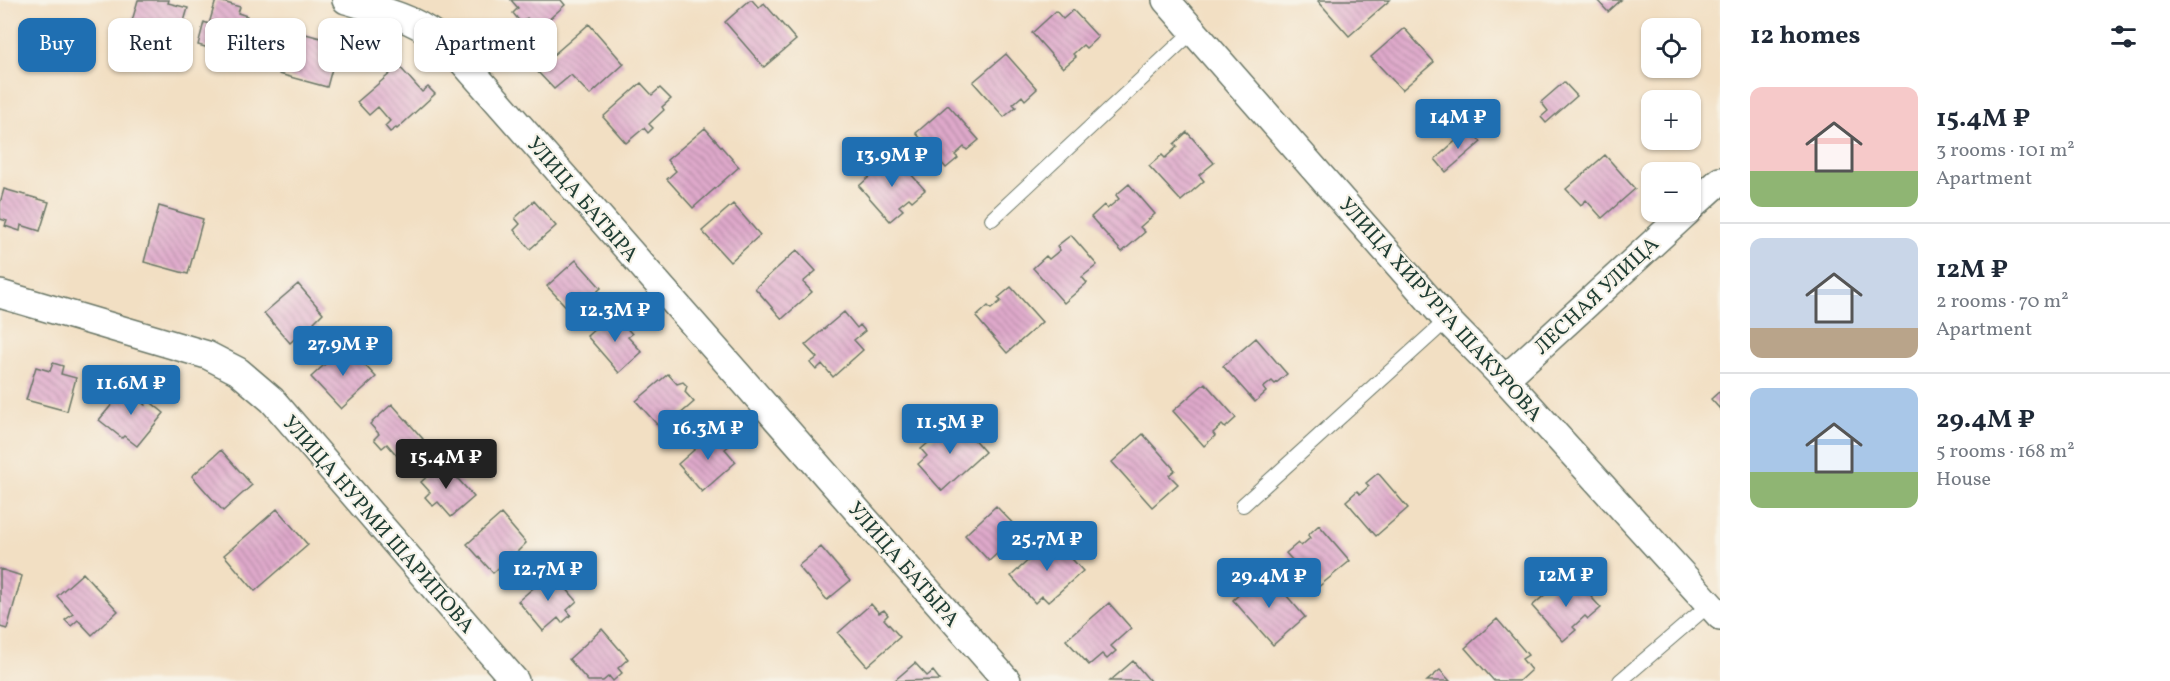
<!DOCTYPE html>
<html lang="en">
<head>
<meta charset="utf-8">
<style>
	:root { --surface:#fff; --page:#f2f2f3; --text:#1f2937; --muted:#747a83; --line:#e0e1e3; --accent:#1f6fb2 }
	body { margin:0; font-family:Vollkorn,serif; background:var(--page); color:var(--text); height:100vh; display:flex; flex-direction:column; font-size:22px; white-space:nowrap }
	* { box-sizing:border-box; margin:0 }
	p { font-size:20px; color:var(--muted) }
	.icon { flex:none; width:33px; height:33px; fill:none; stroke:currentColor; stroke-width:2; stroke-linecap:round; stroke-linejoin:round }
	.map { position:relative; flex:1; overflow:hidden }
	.sheet { display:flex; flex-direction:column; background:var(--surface); width:450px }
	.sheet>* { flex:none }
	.hud { position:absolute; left:18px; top:18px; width:570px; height:54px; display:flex; gap:12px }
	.fabs { position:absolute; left:1641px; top:18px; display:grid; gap:12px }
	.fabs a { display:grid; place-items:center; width:60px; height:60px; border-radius:12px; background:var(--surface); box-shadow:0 2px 4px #0004; font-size:30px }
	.price { position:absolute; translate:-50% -51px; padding:0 14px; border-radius:6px; background:var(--accent); color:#fff; font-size:20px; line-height:39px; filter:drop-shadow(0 2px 3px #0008) }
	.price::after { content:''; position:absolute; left:50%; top:36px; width:18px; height:14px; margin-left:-9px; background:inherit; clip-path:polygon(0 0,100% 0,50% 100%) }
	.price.on { background:#222; color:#fff }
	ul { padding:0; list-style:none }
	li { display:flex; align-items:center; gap:18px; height:150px; padding:0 30px }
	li+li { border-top:2px solid var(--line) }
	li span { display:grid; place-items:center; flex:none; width:168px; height:120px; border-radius:12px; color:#555 }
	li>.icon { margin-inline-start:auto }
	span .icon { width:72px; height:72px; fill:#fffc; stroke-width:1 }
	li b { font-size:26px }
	h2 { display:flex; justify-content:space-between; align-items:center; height:72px; padding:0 30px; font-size:26px }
	.chip { padding:0 21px; border-radius:12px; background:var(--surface); box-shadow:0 2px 4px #0004; font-size:21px; line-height:54px }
	.chip.on { background:var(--accent); color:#fff }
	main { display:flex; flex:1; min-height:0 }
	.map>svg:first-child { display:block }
	.building { fill:url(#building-back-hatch) }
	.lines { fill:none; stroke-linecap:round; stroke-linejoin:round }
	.lane-casing { stroke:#697666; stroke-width:16 }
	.street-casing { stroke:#697666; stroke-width:30 }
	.lane { stroke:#fff; stroke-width:14 }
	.street { stroke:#fff; stroke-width:27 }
	.labels { text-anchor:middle; stroke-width:4.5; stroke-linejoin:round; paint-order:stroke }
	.street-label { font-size:21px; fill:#1f3d34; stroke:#f7f3e8 }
</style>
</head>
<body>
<main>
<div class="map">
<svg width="1720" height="681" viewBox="0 0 1720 681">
	<defs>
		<pattern id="building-back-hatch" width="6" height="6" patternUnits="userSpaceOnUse" patternTransform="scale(1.5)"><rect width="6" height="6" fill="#dfa9cb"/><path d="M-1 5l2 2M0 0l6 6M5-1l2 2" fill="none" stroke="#b48ba6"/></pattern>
	</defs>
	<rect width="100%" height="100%" fill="#f7f3e8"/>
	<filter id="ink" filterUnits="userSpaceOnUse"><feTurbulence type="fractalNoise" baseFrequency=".0167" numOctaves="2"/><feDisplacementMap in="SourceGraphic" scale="12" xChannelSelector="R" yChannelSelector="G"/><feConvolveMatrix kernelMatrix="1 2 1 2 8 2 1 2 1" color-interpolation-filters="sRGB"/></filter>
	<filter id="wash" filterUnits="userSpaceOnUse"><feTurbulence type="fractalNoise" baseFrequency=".008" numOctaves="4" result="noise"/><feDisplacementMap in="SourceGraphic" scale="24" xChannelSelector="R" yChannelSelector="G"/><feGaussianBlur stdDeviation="1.35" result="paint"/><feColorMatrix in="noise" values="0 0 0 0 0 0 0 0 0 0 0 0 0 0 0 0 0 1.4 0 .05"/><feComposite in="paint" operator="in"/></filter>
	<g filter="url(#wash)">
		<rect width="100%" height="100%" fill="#f2dfc3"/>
		<g id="blocks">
			<path class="building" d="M138 0H169L168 3 188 8 178 42 130 28Z
				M216 0 240 7 238 13 247 16 241 37 232 35 227 53 198 45 204 22 209 24Z
				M511 0H561L565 5 537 30 527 18 521 23 513 13 518 8Z
				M750 0H752L759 8 764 3 796 40 764 67 725 22Z
				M1320 0H1390L1349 36 1318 1Z
				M1597 0H1621L1608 12Z
				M1073 10 1098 37 1086 48 1083 45 1073 54 1076 57 1063 68 1032 33 1056 11 1063 19Z
				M589 24 624 64 590 95 571 75 554 89 536 70Z
				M1404 28 1434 62 1402 90 1371 57Z
				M291 30 339 43 327 87 279 74Z
				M1006 54 1037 89 1025 100 1022 96 1013 104 1016 107 1004 117 973 82Z
				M399 66 422 92 428 87 435 94 397 129 396 128 390 132 385 126 390 121 378 107 369 115 357 102Z
				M1564 82 1577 96 1546 123 1541 117 1548 111 1541 102Z
				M641 83 652 95 660 88 671 99 662 107 664 110 649 124 653 128 648 133 644 128 626 143 603 117Z
				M948 105 979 140 967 150 964 147 955 155 958 158 946 168 916 133Z
				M705 128 739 167 693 208 667 179 676 171 667 160Z
				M1469 129 1481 142 1446 172 1435 159Z
				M1187 132 1214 163 1199 175 1204 181 1181 201 1149 166 1162 155 1165 158 1177 147 1174 144Z
				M894 155 925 190 912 201 909 198 899 206 903 210 890 221 859 186Z
				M1605 155 1635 189 1602 218 1586 200 1581 205 1566 189Z
				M1129 184 1155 214 1140 227 1145 232 1122 252 1091 217 1104 205 1107 209 1119 199 1116 195Z
				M4 189 49 202 40 231 21 225 20 231 5 226 7 221 0 219V203Z
				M534 201 556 226 530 249 514 230 520 224 515 218Z
				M733 204 760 235 730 262 702 231Z
				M159 206 203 219 188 274 144 262Z
				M1071 235 1097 265 1082 277 1087 283 1064 303 1033 268 1046 256 1049 259 1060 250 1057 246Z
				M797 250 816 271 803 282 812 292 782 319 755 288Z
				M576 260 601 288 573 314 547 286Z
				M298 284 323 313 314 322 318 326 308 335 304 330 290 343 264 313Z
				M1011 287 1042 322 1007 353 976 317 988 306 991 309 1001 301 998 298Z
				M844 312 857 328 860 325 865 331 854 340 863 350 833 377 822 364 816 370 810 363 817 358 805 345Z
				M613 313 632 334 628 337 642 352 619 373 587 336Z
				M1256 338 1287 374 1275 384 1272 381 1263 388 1266 392 1255 402 1223 366Z
				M346 345 376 377 341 409 311 377Z
				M53 363 63 366 61 374 76 378 67 411 26 400 36 367 50 371Z
				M668 374 677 384 683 382 687 386 685 392 694 402 662 430 636 401Z
				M1205 383 1236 418 1225 428 1222 425 1213 433 1215 436 1204 446 1173 411Z
				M129 384 142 395 139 400 145 405 148 400 164 413 137 446 124 436 122 438 99 420Z
				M1720 391V409L1711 399Z
				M392 404 423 439 400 459 387 444 382 448 374 439 379 434 370 424Z
				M956 419 985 452 942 491 918 464 927 456 921 449Z
				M717 430 730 445 725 449 736 462 702 492 678 464Z
				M1143 434 1175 470 1169 475 1178 484 1152 507 1112 462Z
				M221 450 252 485 223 511 192 476Z
				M443 462 474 497 451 517 438 502 433 506 425 497 430 492 421 482Z
				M1378 473 1408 508 1376 536 1346 501 1357 491 1360 494 1369 486 1366 483Z
				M996 506 1021 532 989 561 965 535Z
				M277 509 308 545 255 591 224 555Z
				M501 514 526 543 517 552 521 557 512 565 507 560 493 573 467 544Z
				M1319 525 1350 561 1317 588 1286 553 1298 543 1301 546 1310 538 1308 535Z
				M1053 538 1083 571 1048 602 1042 596 1035 603 1011 576Z
				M821 547 850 581 827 600 798 566Z
				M0 569 22 576 7 629 0 627Z
				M552 572 577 601 567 610 571 615 562 623 558 618 543 631 518 601Z
				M83 573 118 611 92 635 78 620 71 626 65 620 73 614 57 596Z
				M1260 576 1268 586 1274 581 1305 617 1273 645 1233 600Z
				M1575 579 1601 608 1588 619 1585 616 1573 627 1576 630 1563 641 1532 606 1555 586 1560 592Z
				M1109 603 1131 628 1111 646 1116 651 1107 659 1102 654 1089 665 1066 640Z
				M871 604 879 613 884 610 888 615 884 619 900 637 867 666 838 633Z
				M1497 619 1528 655 1522 659 1531 670 1519 681H1494L1465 648Z
				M602 629 628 659 618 668 622 673 613 681 609 676 603 681H588L569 659Z
				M1133 661 1150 681H1110Z
				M915 663 927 676 933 671 940 680 894 681Z
				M1440 670 1450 681H1427Z"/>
		</g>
	</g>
	<g filter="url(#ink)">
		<use href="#blocks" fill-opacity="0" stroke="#697666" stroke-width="1.5"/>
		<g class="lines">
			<g class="lane-casing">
				<path id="lane" d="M992 219 1193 31
					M1243 505 1447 320
					M1620 681 1710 604"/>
			</g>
			<g class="street-casing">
				<path id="street" d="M346 0C389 13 415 17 450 47L1007 681
					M1166 0 1447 320 1505 379 1720 616
					M1690 208 1720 181
					M0 294 207 355 238 371 272 400 515 681
					M1505 379 1687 212"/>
			</g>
			<use href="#lane" class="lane"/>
			<use href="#street" class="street"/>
		</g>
	</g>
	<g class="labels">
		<g class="street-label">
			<text transform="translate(583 199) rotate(49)" y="7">УЛИЦА БАТЫРА</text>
			<text transform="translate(1596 295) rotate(-43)" y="7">ЛЕСНАЯ УЛИЦА</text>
			<text transform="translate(1441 309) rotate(48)" y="7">УЛИЦА ХИРУРГА ШАКУРОВА</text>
			<text transform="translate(379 524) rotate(49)" y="7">УЛИЦА НУРМИ ШАРИПОВА</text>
			<text transform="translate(904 564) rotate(49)" y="7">УЛИЦА БАТЫРА</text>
		</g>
	</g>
</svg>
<div class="fabs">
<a><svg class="icon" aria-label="locate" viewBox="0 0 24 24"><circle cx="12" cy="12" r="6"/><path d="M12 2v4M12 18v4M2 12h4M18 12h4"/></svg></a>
<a>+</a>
<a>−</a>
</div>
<b class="price" style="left:1458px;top:150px">14M ₽</b>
<b class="price" style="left:892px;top:188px">13.9M ₽</b>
<b class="price" style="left:615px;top:343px">12.3M ₽</b>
<b class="price" style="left:343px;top:377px">27.9M ₽</b>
<b class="price" style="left:131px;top:416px">11.6M ₽</b>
<b class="price" style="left:950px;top:455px">11.5M ₽</b>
<b class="price" style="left:708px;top:461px">16.3M ₽</b>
<b class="price on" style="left:446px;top:490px">15.4M ₽</b>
<b class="price" style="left:1047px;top:572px">25.7M ₽</b>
<b class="price" style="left:548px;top:602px">12.7M ₽</b>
<b class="price" style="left:1566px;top:608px">12M ₽</b>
<b class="price" style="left:1269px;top:609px">29.4M ₽</b>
<div class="hud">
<a class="chip on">Buy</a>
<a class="chip">Rent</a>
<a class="chip">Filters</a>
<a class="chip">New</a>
<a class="chip">Apartment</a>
</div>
</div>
<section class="sheet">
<h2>12 homes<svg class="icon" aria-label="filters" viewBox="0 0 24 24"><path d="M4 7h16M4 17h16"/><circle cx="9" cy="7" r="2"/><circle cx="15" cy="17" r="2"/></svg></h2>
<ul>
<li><span style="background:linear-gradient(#f6c9c9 70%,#8fb573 0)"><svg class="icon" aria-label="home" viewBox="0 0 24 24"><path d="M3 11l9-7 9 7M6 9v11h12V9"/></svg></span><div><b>15.4M ₽</b><p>3 rooms · 101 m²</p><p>Apartment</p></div></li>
<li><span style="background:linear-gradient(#c9d6e8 75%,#b9a48a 0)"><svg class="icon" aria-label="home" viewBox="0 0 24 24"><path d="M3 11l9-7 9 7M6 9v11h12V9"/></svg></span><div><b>12M ₽</b><p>2 rooms · 70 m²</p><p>Apartment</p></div></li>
<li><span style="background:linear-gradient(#a9c7e8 70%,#8fb573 0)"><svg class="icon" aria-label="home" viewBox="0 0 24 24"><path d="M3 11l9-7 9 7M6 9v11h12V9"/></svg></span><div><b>29.4M ₽</b><p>5 rooms · 168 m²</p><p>House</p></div></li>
</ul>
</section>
</main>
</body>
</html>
